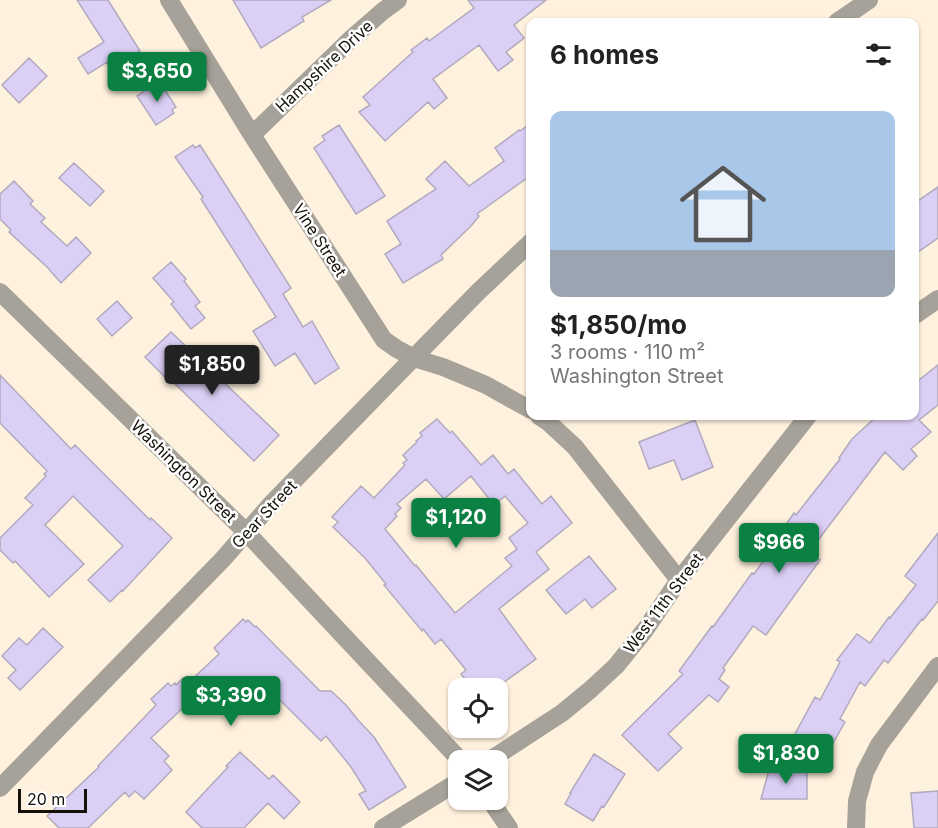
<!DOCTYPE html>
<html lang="en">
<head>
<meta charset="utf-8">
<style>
	:root { --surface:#fff; --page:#f2f2f2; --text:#222; --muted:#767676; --accent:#0b8043 }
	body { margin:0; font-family:Inter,sans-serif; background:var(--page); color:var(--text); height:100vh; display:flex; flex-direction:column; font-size:22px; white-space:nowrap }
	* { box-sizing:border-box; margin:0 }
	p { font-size:20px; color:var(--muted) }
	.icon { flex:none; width:33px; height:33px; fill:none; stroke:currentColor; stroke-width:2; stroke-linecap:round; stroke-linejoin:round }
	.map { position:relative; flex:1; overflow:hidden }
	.drawer { position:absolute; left:526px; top:18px; width:393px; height:402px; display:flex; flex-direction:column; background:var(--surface); border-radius:12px; box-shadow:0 2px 4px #0004 }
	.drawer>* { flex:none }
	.buttons { position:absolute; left:448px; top:678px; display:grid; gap:12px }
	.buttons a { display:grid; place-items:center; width:60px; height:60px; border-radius:12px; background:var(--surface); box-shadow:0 2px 4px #0004; font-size:30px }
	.scale { position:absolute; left:18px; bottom:15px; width:69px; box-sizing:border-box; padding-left:6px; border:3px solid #15110a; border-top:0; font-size:16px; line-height:21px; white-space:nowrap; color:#15110a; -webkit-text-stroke:4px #fff; paint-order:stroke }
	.price { position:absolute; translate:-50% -51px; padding:0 14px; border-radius:6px; background:var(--accent); color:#fff; font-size:20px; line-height:39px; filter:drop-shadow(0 2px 3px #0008) }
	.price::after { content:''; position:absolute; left:50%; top:36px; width:18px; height:14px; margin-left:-9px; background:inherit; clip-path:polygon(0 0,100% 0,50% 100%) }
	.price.active { background:#222; color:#fff }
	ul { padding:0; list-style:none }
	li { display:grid; align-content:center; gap:12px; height:318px; padding:0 24px }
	li span { display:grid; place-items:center; height:186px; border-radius:12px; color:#555 }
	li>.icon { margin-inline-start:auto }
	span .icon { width:108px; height:108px; fill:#fffc; stroke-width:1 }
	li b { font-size:26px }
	h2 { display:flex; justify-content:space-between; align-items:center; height:72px; padding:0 24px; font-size:26px }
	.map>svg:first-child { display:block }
	.building { fill:#dccff5; stroke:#b0aabf; stroke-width:1.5; fill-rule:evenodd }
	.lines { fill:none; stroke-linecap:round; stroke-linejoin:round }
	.minor { stroke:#a6a299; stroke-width:18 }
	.labels { text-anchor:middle; stroke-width:5; stroke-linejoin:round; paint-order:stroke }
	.street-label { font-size:16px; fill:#15110a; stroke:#fff }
</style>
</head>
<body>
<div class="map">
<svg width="938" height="828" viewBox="0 0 938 828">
	<rect width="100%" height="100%" fill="#fef1dd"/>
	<path class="building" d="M77 0H108L140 51 111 69 107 62 88 74 78 58 104 42Z
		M233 0H331L302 17 304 21 261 48Z
		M468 0H546L514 25 524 38 506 52 513 60 498 71 479 45 433 79 447 98 434 109 428 102 385 141 359 112 370 105 363 97 413 52 411 50 427 38 429 41 474 8Z
		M29 58 47 76 19 103 2 85Z
		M159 81 176 107 172 110 174 113 156 125 137 96Z
		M531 123V175L477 214 479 216 471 226 441 255 443 259 403 283 385 254 401 244 387 221 436 189 426 179 445 161 469 186 504 161 495 148 519 130 520 131Z
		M339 125 385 196 356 214 314 148 325 140 322 136Z
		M193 145 195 148 200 145 216 170 291 288 283 294 303 327 312 321 339 368 315 384 295 353 275 366 253 331 276 317 201 199 203 197 175 157Z
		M74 163 104 191 90 206 59 178Z
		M14 181 33 201 30 204 45 218 41 222 67 246 76 237 91 253 61 283 47 267 9 232 11 230 0 219V194Z
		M938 187V238L915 254V203Z
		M171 262 186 279 184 281 200 302 195 306 205 318 191 329 171 304 174 302 153 278Z
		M117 301 132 318 112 336 97 319Z
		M171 332 279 435 254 461 168 377 166 378 145 357Z
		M938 365V405L919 420 931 432 911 449 917 456 903 470 885 452 815 544 817 546 811 554 820 560 766 635 753 626 723 668 725 670 719 679 729 687 718 702 709 695 668 734 682 748 658 771 622 735 683 674 679 671 712 626 713 627 752 573 754 574 784 532 782 530 794 513 796 515 840 459 839 458 852 439 877 416H915V383Z
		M0 375 71 449 75 445 150 520 151 518 172 538 123 591 122 590 110 602 88 580 123 546 73 496 45 525 84 564 49 597 15 561 13 563 0 550V538L33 505 25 498 46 476 44 474 47 471 0 423Z
		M437 419 450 433 452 431 481 465 493 455 508 474 514 469 542 504 551 496 572 523 536 552 549 569 499 609 536 659 496 688H473L461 674 466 670 441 639 435 644 423 629 422 631 384 585 386 584 365 558 333 527 338 522 332 517 361 486 374 498 405 465 403 463 407 460 403 455 417 442 416 441 422 436 420 433ZM471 476 494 505 505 496 528 523 509 538 517 549 505 558 512 566 455 613 416 565 415 566 385 529 397 516 395 514 401 508 397 504 426 479 444 499Z
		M695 420 713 467 682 480 674 460 649 469 639 442Z
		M938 533V601L923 620 922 619 888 663 884 660 865 686 860 682 840 719 845 722 832 745 830 743 820 762 789 745 815 697 820 700 840 662 837 660 857 634 870 643 889 617 890 618 916 585 905 576Z
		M589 556 616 589 592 608 585 599 566 614 546 590Z
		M243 619 246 622 248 620 255 627 256 626 320 691H331L346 705 358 720 374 737 406 787 369 810 359 794 366 791 351 767 326 736 321 741 279 699 272 706 246 682 223 704 215 695 194 714 186 705 151 738 169 756 164 761 172 770 144 799 135 791 129 797 125 792 88 828H59L47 816 99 767 98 766 156 705 151 699 168 683 171 686 175 683 176 685 183 678 188 683 219 654 214 648Z
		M43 628 63 647 20 690 8 678 16 670 2 656 19 638 27 645Z
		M240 752 269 779 273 775 300 802 284 819 268 803 244 828H202L186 812 228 767 226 766Z
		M594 754 625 774 604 807 602 806 593 821 565 804 571 793H570Z
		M769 770 807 771V799H761Z
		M938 791V828H914L911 793Z"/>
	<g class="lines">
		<path class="minor" d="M169 0 252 135 384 340 397 349 414 358 443 367 486 385 531 410
			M837 22 869 0
			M252 135 352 38 383 11 398 0
			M0 292 246 532 460 760
			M915 315 938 299
			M539 416 548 422 575 447 679 580
			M490 760 562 713 590 690 616 666 645 630 679 580 808 416
			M0 788 223 559 272 503 388 384 478 292 531 242
			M490 800 509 828
			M383 828 459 781
			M856 828 857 801 865 772 879 745 938 666"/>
	</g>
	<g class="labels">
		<g class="street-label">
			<text transform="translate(324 66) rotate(-43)" y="6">Hampshire Drive</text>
			<text transform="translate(320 240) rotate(57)" y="6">Vine Street</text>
			<text transform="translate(184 471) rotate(44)" y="6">Washington Street</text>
			<text transform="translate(264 514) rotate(-47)" y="6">Gear Street</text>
			<text transform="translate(663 603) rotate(-53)" y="6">West 11th Street</text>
		</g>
	</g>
</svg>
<div class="buttons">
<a><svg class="icon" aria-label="locate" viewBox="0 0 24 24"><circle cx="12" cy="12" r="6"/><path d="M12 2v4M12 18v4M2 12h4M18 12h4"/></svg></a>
<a><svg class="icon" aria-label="layers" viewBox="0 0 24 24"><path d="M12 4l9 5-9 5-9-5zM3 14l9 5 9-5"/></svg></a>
</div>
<div class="scale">20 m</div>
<b class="price" style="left:157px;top:103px">$3,650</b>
<b class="price active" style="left:212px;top:396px">$1,850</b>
<b class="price" style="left:456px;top:549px">$1,120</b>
<b class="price" style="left:779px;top:574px">$966</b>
<b class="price" style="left:231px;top:727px">$3,390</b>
<b class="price" style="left:786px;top:785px">$1,830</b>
<section class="drawer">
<h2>6 homes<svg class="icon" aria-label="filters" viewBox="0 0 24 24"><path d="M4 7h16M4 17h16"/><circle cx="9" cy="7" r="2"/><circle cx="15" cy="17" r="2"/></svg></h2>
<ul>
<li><span style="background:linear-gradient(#a9c7e8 75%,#9aa5b1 0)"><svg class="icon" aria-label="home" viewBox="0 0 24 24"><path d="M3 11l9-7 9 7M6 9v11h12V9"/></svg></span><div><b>$1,850/mo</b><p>3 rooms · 110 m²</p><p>Washington Street</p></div></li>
</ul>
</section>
</div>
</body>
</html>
